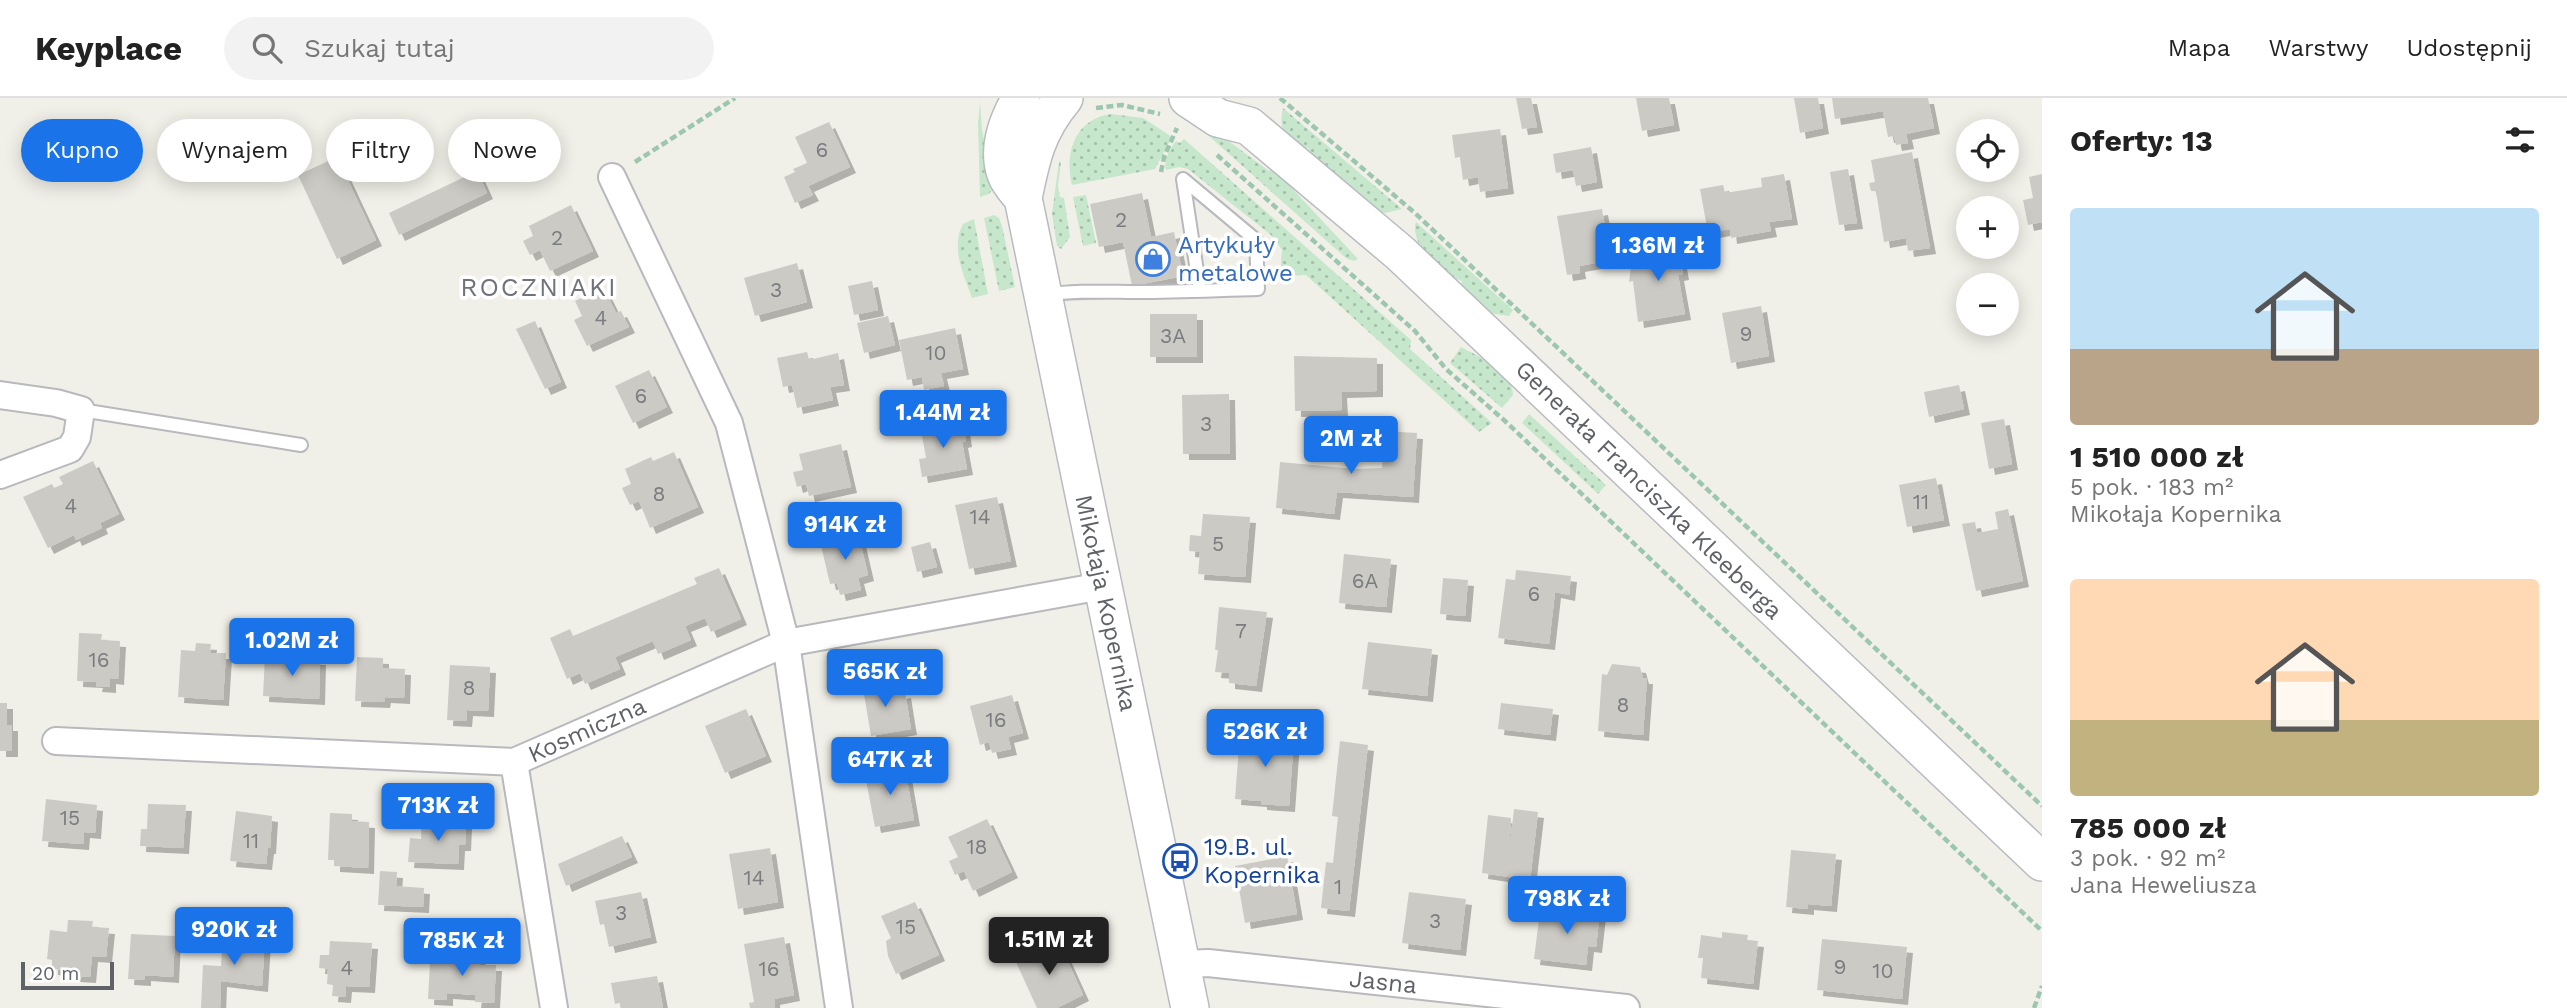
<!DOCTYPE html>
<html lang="pl">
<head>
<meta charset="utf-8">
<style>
	:root { --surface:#fff; --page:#f2f2f2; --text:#222; --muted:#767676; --line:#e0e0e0; --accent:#1a73e8 }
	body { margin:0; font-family:"Work Sans",sans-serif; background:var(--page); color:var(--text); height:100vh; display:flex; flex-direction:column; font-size:26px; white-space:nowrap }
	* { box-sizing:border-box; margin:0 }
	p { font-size:23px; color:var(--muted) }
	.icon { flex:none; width:38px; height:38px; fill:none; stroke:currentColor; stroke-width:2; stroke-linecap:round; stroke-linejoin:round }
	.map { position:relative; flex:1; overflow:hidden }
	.details { display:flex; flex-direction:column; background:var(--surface); width:525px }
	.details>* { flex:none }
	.banner { position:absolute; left:21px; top:21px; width:665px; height:63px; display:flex; gap:14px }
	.fabs { position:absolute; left:1956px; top:21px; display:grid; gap:14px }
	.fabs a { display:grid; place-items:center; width:63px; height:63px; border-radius:50%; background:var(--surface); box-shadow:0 4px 18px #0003; font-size:35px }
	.scale { position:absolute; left:21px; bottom:18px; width:93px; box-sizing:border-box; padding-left:7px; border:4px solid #5f6268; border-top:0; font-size:19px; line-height:24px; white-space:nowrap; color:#5f6268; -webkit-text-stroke:5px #fff; paint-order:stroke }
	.price { position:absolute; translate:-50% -60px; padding:0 16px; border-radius:7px; background:var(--accent); color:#fff; font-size:23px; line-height:46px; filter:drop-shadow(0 2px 4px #0008) }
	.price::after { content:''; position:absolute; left:50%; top:42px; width:21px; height:16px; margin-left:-10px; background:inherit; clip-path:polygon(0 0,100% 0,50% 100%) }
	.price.selected { background:#222; color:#fff }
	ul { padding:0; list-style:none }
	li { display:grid; align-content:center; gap:14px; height:371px; padding:0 28px }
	li span { display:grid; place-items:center; height:217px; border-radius:7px; color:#555 }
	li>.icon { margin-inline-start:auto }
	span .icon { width:126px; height:126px; fill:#fffc; stroke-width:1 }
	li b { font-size:30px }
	h2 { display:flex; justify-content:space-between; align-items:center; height:84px; padding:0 28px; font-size:30px }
	.pill { padding:0 24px; border-radius:32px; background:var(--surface); box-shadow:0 4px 18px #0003; font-size:24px; line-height:63px }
	.pill.selected { background:var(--accent); color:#fff }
	header { display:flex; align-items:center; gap:42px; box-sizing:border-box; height:98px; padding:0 35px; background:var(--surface); border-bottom:2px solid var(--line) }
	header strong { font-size:33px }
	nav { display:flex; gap:38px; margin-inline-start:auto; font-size:24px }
	.search { width:490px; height:63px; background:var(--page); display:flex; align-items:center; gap:18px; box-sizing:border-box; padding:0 24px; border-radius:38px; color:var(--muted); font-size:26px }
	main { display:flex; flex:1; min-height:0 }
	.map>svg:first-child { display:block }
	.grass { fill:url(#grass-dots) }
	.building { fill:#cccac5; filter:url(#shadow) }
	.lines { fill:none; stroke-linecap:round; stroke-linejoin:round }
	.lane-casing { stroke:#b8b9be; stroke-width:16 }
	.street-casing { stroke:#b8b9be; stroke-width:30 }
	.secondary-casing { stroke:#b9bbc1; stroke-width:40 }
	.path { stroke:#9dc6af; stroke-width:4.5; stroke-dasharray:7 3.5; stroke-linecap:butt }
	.lane { stroke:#fff; stroke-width:12 }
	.street { stroke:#fff; stroke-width:26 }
	.secondary { stroke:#fff; stroke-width:37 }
	.labels { text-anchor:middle; stroke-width:7; stroke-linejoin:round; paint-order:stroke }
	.number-label { font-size:21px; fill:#7a7c7f }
	.shop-label { font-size:24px; fill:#366cbe; stroke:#fff; text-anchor:start }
	.street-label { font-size:24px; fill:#5f6268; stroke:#fff }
	.transit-label { font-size:24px; fill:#164399; stroke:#fff; text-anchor:start }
	.neighbourhood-label { font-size:26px; letter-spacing:2px; fill:#70747a; stroke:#fff }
</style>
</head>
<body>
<header>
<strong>Keyplace</strong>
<div class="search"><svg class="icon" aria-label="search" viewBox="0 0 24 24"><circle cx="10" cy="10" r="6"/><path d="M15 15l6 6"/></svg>Szukaj tutaj</div>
<nav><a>Mapa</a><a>Warstwy</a><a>Udostępnij</a></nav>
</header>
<main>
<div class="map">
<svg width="2042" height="910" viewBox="0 0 2042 910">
	<defs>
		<pattern id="grass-dots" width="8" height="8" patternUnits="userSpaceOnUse" patternTransform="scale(1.75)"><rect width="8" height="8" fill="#c6e7cb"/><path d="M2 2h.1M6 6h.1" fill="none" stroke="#a4bfa9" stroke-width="1.8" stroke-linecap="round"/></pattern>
		<filter id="shadow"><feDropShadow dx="6" dy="6" stdDeviation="0" flood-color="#0004"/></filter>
	</defs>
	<rect width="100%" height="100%" fill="#f1f0e8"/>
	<path class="grass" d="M980 4 982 32 994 89 989 96 980 99 978 25Z
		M1283 10 1402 111 1385 115 1378 113 1310 54 1308 50H1302C1285 36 1278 34 1283 10Z
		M1111 16 1143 20 1172 39 1155 71 1072 87C1064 55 1075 21 1111 16Z
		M1199 21 1269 73 1274 71 1358 161 1354 163 1347 161 1201 31Z
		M1184 41 1411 242 1410 251 1492 325 1479 334 1306 177 1280 178 1282 152 1271 137 1188 71 1179 69 1166 72C1163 62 1170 51 1176 43L1180 45Z
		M1059 63 1061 64 1058 88 1060 99 1064 100 1070 139 1061 151 1057 148 1052 116Z
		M1086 97 1096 145 1083 148 1073 99Z
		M994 117 999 120 1002 128 1015 189 999 193 984 120Z
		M974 121 988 196 972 200C964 177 950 150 963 126Z
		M1416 124 1513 212 1509 218 1489 215 1461 188 1462 183C1442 178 1409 146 1416 124Z
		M1461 249C1479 259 1513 273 1513 297L1502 310 1450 265Z
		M1529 316 1606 387 1598 396 1522 325Z"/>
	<path class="building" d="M1516 0H1531L1537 29 1522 31Z
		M1636 0H1669L1674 27 1642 33Z
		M1794 0H1818L1823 30 1800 35Z
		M1832 0H1928L1934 30 1906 36 1908 45 1896 47 1894 38 1888 39 1883 13 1835 21Z
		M829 24 850 69 808 88 813 97 795 105 784 79 795 74 793 71 807 65 795 39Z
		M1500 31 1508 90 1480 94 1478 79 1463 82 1460 59 1455 60 1452 37Z
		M1591 49 1597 84 1576 88 1573 72 1556 75 1553 56Z
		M1912 54 1930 150 1908 153 1906 140 1884 144 1876 93H1871L1869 85 1875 84 1871 62Z
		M337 59 376 142 337 161 298 77Z
		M1848 71 1857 125 1839 127 1830 74Z
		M477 73 487 95 399 137 389 115Z
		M1784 76 1792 121 1769 124 1771 133 1731 140 1730 131 1708 135 1700 91 1723 87 1725 95 1762 89 1761 80Z
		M2042 76V124L2028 127 2023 102 2033 100 2029 79Z
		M1142 95 1151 139 1174 134 1183 178 1132 188 1123 144 1099 149 1090 106Z
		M571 107 593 153 550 173 540 152 530 157 523 143 533 138 529 128Z
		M1602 111 1609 152 1599 154 1601 164 1579 168 1580 175 1567 177 1557 118Z
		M1677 142 1683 176 1678 177 1685 216 1638 224 1633 183 1629 184 1631 169 1641 160 1647 161 1645 148Z
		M797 165 807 204 755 218 744 180Z
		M872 183 878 212 854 217 848 188Z
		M603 189 616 215 621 213 629 229 587 248 574 222 582 218 575 203Z
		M1761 208 1769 258 1731 265 1722 215Z
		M1150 216H1197V259H1150Z
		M888 218 895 247 864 255 857 225Z
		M535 223 561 284 545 291 516 231Z
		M955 230 963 271 941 275 944 288 924 292 922 279 907 282 899 242Z
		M807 254 809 262 838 255 844 287 830 289 833 302 797 310 792 287 783 289 777 260Z
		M1294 258 1377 260V293L1341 294 1342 312 1295 313Z
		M649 272 667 309 633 325 615 288Z
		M1959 287 1964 311 1929 319 1924 294Z
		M1229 296 1230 356H1183L1182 297Z
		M2004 321 2012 366 1989 371 1981 325Z
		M963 323 966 343 962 344 967 371 922 379 919 361 926 360 921 332Z
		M1367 332 1417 335 1413 399 1337 394 1334 416 1276 410 1280 364 1355 371 1382 370 1383 355 1365 354Z
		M841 346 851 389 809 398 806 386 797 389 793 374 803 372 799 356Z
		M674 354 698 409 650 430 639 403 630 407 622 390 631 386 625 371 651 359 653 363Z
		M93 363 119 416 100 425 102 430 76 442 74 437 48 450 23 399 52 386 54 390 63 386 59 379Z
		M1936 380 1944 422 1907 429 1899 387Z
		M997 399 1011 463 969 471 955 407Z
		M2008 411 2023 483 1976 493 1962 426 1975 424 1977 435 1998 431 1995 414Z
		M1203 416 1250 419 1245 479 1198 476 1200 454 1189 453 1190 437 1201 438Z
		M858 434 868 477 858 480 861 492 840 497 837 485 830 486 820 443Z
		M930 444 937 469 917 474 911 449Z
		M1344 456 1391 461 1386 509 1339 505Z
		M719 470 741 521 711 534 705 520 685 528 691 542 658 556 653 543 615 559 620 571 585 586 580 575 567 581 550 540 570 531 573 538 697 486 694 480Z
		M1516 472 1571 478 1569 497 1555 494 1549 546 1498 540 1506 481 1515 482Z
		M1443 480 1468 482 1465 518 1440 516Z
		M1219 509 1267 514 1256 588 1229 585V575L1215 574 1218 552H1215Z
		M79 535 102 536 101 542 120 543 118 581 110 580V589L96 588 97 584 77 583Z
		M1368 544 1432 551 1427 598 1362 591Z
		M196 545 211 546 210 555H226L223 602 178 599 181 552 195 553Z
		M265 558 320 561 319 601 263 598Z
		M357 559 383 560V570L405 571 404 600 385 599 384 604 355 603Z
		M1612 566 1640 569 1643 580H1647L1643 637 1598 633 1602 576 1607 577Z
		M450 567 490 569 488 613 467 612 466 623 447 622Z
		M884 580 887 597 905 594 911 631 871 638 862 584Z
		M1012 597 1023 635 1008 639 1011 651 992 655 989 644 980 647 970 608Z
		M0 605H7V627H12V653H0Z
		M1501 605 1553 611 1550 637 1498 631Z
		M746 611 766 658 725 675 705 628Z
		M1240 635 1294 639 1289 708 1261 706V703L1235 701Z
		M1340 643 1368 647 1349 813 1321 810 1326 764 1333 765 1338 719 1332 718Z
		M905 670 914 722 875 729 865 677Z
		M46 701 97 707 95 735 84 734 83 746 42 743Z
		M148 706 186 707 183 750 140 748 141 731H147Z
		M1514 711 1538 714 1530 782 1482 775 1488 717 1511 720 1509 755Z
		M236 713 272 718 270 750H268L266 766 230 763Z
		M330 715 352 716V723L369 724 368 770 334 768V762H328Z
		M987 721 1012 774 973 793 964 773 955 777 949 763 958 759 948 739Z
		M422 722 466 725 465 747H459L458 766 408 764 410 740 421 741Z
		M622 738 632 759 566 788 558 766Z
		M770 750 778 804 738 811 729 756Z
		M1791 752 1836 756 1831 808 1808 806V811L1786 809Z
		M1287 758 1297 816 1245 825 1235 768Z
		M380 773 397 774 396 788 424 790 423 809 378 807Z
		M641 794 651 839 609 849 604 826 600 827 595 803Z
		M1409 794 1466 801 1460 852 1402 845Z
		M915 804 939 857 896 876 888 858 886 843 891 840 881 818Z
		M1552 808 1600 814 1596 849 1588 848 1586 867 1534 861 1539 821 1550 822Z
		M68 822 93 823 92 829 109 830 106 859 92 858 90 879 74 878 75 873 52 871V862L47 861 50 832 67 834Z
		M1722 834 1748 837 1747 842 1758 843 1753 886 1701 880 1703 860H1698L1701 837 1722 840Z
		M131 836 175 838 173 879 145 877V882L128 881Z
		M223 837 265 839 262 888 221 883 220 910H201L203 867 221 868Z
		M784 839 794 897 774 901 775 910H750L749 905 754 904 744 846Z
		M1822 841 1907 849 1902 901 1817 892Z
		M1058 842 1083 897 1057 910H1037L1015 862Z
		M330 843 372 845 369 889 346 888 345 899 332 898 333 887 327 886 328 871 319 870 320 857H329Z
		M447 855 480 857 479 867H496L494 905 475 904 476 897 447 895V902L428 901 430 864 447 865Z
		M657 878 663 910H621L620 905 615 906 611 885Z"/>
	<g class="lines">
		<g class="lane-casing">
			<path id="lane" d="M1045 197C1076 192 1107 194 1138 194 1178 194 1218 192 1258 191L1256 142 1183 81 1200 193
				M81 312 301 347"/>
		</g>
		<g class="street-casing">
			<path id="street" d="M612 79 729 325 786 545 839 910
				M0 297 56 305 81 312 77 339 70 351 0 377
				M56 643 514 664 786 545 1102 488
				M514 664 554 910
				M1181 866 1208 865 1626 910"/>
		</g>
		<g class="secondary-casing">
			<path id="secondary" d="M1021 0C1008 22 997 51 1006 76 1009 85 1017 93 1023 100
				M1064 0C1037 32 1031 60 1023 100L1190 910
				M1188 0 1218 20 1249 28 1400 155 2042 764"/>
		</g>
		<path class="path" d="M1280 0 1415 115 2042 708
			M1096 10 1122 7 1160 16
			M1217 57 1415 233 1446 271 1505 323 2042 833
			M635 64 735 0
			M1161 74 1164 59 1177 30
			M2034 910 2042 888"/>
		<use href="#lane" class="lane"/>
		<use href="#street" class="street"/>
		<use href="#secondary" class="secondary"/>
	</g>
	<defs>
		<g id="shop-ring" transform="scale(1.75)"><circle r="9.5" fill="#fff" stroke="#3f7fe0" stroke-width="1.5"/><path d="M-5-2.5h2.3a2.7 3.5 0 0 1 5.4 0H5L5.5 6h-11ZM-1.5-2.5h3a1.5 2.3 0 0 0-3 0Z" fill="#3f7fe0"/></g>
		<g id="bus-ring" transform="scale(1.75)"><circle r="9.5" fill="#fff" stroke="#1a4fb4" stroke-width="1.5"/><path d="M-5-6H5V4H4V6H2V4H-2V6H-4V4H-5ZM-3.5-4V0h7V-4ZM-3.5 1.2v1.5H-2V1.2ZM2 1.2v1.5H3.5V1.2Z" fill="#1a4fb4"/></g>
	</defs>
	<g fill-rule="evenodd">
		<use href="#shop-ring" x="1153" y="161"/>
		<use href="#bus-ring" x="1180" y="763"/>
	</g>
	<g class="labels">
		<g class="number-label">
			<text x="822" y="59">6</text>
			<text x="1121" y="129">2</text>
			<text x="557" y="147">2</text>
			<text x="776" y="199">3</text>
			<text x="601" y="227">4</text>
			<text x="1746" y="243">9</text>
			<text x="1173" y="245">3A</text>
			<text x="936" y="262">10</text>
			<text x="641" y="305">6</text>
			<text x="1206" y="333">3</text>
			<text x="659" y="403">8</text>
			<text x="1921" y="411">11</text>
			<text x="71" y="415">4</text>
			<text x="980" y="426">14</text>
			<text x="1218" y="453">5</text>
			<text x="1365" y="490">6A</text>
			<text x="1534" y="503">6</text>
			<text x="1241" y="540">7</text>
			<text x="99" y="569">16</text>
			<text x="469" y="597">8</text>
			<text x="1623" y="614">8</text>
			<text x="996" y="629">16</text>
			<text x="70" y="727">15</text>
			<text x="251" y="750">11</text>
			<text x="977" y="756">18</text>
			<text x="754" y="787">14</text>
			<text x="1338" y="796">1</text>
			<text x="621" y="822">3</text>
			<text x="1435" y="830">3</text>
			<text x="906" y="836">15</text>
			<text x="1840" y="876">9</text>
			<text x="347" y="877">4</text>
			<text x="769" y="878">16</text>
			<text x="1883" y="880">10</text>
		</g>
		<g class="shop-label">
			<text x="1178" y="155">Artykuły<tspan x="1178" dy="28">metalowe</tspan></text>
		</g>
		<g class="street-label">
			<text transform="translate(1649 392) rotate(44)" y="8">Generała Franciszka Kleeberga</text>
			<text transform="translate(1106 505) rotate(78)" y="8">Mikołaja Kopernika</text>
			<text transform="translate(587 632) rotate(-24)" y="8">Kosmiczna</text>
			<text transform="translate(1383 884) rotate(6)" y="8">Jasna</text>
		</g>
		<g class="transit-label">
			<text x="1204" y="757">19.B. ul.<tspan x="1204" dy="28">Kopernika</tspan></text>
		</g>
		<g class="neighbourhood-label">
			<text x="539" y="198">ROCZNIAKI</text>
		</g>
	</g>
</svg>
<div class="fabs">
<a><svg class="icon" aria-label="locate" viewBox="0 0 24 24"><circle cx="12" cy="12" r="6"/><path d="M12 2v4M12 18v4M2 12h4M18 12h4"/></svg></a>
<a>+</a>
<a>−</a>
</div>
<div class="scale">20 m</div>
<b class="price" style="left:1658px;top:185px">1.36M zł</b>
<b class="price" style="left:943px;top:352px">1.44M zł</b>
<b class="price" style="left:1351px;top:378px">2M zł</b>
<b class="price" style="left:845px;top:464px">914K zł</b>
<b class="price" style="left:292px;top:580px">1.02M zł</b>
<b class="price" style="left:885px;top:611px">565K zł</b>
<b class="price" style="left:1265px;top:671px">526K zł</b>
<b class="price" style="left:890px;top:699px">647K zł</b>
<b class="price" style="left:438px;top:745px">713K zł</b>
<b class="price" style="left:1567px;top:838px">798K zł</b>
<b class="price" style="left:234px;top:869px">920K zł</b>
<b class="price selected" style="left:1049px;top:879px">1.51M zł</b>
<b class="price" style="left:462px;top:880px">785K zł</b>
<div class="banner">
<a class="pill selected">Kupno</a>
<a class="pill">Wynajem</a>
<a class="pill">Filtry</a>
<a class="pill">Nowe</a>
</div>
</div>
<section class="details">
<h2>Oferty: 13<svg class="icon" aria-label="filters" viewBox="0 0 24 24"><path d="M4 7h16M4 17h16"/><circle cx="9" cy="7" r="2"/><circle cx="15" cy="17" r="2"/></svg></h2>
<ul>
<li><span style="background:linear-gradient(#bfe0f5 65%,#b9a48a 0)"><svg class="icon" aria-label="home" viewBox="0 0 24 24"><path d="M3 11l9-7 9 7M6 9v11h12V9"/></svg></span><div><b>1 510 000 zł</b><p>5 pok. · 183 m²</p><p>Mikołaja Kopernika</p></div></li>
<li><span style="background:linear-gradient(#ffd9b3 65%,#c2b280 0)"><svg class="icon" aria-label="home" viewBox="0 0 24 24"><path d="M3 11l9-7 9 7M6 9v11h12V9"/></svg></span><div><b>785 000 zł</b><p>3 pok. · 92 m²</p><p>Jana Heweliusza</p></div></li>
</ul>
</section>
</main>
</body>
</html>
